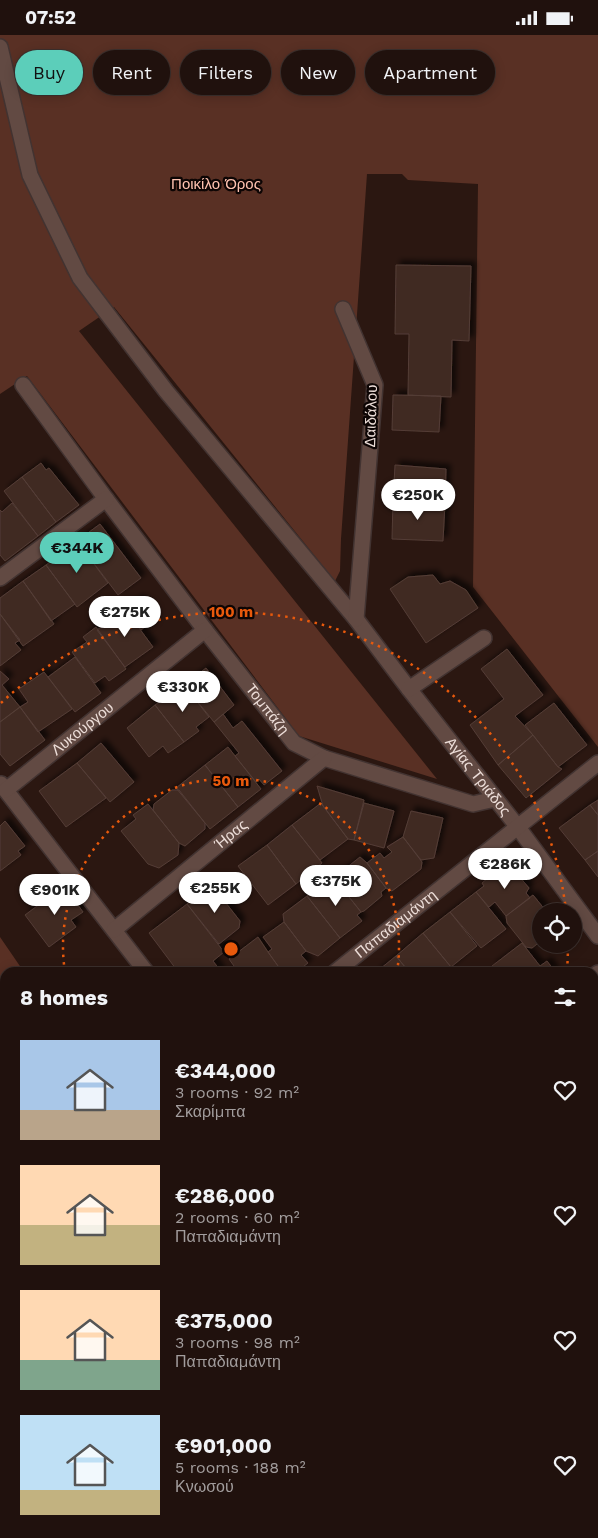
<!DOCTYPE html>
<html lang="en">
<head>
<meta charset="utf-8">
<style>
	:root { --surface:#20110d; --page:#281a16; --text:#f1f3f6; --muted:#a29d9d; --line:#3d312e; --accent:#5cceba }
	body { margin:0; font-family:"Work Sans",sans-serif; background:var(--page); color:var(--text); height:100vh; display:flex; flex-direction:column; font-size:19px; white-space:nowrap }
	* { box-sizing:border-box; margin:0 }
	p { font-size:16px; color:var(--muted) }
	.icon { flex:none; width:28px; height:28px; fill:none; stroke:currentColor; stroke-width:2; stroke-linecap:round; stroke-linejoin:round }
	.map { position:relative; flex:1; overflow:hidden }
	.details { position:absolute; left:0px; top:932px; width:599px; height:571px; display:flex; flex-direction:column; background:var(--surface); border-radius:15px 15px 0 0; box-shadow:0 2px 12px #0003,0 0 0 1px var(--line) }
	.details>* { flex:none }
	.top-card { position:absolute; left:15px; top:15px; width:569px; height:45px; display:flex; gap:10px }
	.buttons { position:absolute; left:532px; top:868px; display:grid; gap:10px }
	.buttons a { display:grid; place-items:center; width:50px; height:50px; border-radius:50%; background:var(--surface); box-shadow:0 2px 12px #0003,0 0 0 1px var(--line); font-size:25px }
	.price { position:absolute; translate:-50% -42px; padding:0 11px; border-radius:18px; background:#fff; color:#222; font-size:16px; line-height:32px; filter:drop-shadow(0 1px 2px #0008) }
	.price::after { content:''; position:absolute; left:50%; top:30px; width:15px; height:11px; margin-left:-8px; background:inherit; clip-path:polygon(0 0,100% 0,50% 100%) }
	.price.on { background:var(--accent); color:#111 }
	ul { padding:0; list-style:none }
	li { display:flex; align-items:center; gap:15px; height:125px; padding:0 20px }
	li span { display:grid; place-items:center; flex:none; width:140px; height:100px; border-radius:0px; color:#555 }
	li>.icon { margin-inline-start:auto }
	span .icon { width:60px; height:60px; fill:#fffc; stroke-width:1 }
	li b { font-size:21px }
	h2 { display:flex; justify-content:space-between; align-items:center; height:60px; padding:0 20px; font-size:21px }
	.pill { padding:0 18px; border-radius:22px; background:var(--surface); box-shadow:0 2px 12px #0003,0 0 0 1px var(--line); font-size:18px; line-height:45px }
	.pill.on { background:var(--accent); color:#111 }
	.status { display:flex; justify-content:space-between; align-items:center; height:35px; padding:0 25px; background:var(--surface); direction:ltr }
	.status svg { height:14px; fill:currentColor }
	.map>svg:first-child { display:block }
	.green { fill:#593024 }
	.building { fill:#402a24; stroke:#543d36; filter:url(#shadow) }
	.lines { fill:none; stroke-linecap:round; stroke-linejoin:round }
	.minor-casing { stroke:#423331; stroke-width:18 }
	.path { stroke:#93817c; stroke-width:3; stroke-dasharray:4 4; stroke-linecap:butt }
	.minor { stroke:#624a43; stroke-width:15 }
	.ring { fill:none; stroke:#e8590c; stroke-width:2.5; stroke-dasharray:2.5 5 }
	.labels { text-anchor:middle; stroke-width:4.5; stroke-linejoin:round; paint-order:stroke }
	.park-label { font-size:15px; fill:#ffc2b0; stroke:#0d0504 }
	.street-label { font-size:15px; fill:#edded9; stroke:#0d0504 }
	.centre { fill:#e8590c; stroke:#0d0504; stroke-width:2.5 }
	.ring-label { font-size:15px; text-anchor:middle; font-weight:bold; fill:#e8590c; stroke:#0d0504; stroke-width:4.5; stroke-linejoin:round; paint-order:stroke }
</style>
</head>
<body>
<div class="status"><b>07:52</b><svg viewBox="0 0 49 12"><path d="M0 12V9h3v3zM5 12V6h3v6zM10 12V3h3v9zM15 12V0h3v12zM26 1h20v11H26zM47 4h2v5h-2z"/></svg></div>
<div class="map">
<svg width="598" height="1503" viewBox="0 0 598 1503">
	<defs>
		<filter id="shadow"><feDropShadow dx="4.5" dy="-4.5" stdDeviation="2.5" flood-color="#0009"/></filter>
	</defs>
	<rect width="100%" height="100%" fill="#2b1711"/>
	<path class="green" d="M0 0H598V712L473 552 478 149 408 145 402 139H367L341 504 340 536 335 546 114 272 79 296 437 744 299 701 27 341 0 359Z
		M0 902 24 937 5 938V1291L0 1294Z"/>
	<path class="building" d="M396 230 471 231 469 306 452 305 451 362 408 360 409 299H395Z
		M393 360 441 361 439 397 392 395Z
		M41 428 46 435 49 433 79 470 56 487 22 442Z
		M395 430 446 434 445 468 393 466Z
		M22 442 56 487 38 501 4 456Z
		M393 466 445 468 443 506 392 504Z
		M12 468 38 501 5 526 0 520V475L2 477Z
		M100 489 141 543 118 560 77 506Z
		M77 506 108 548 77 572 46 530Z
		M46 530 75 569 51 586 23 546Z
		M433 540 440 549 450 546 466 555 478 573 426 608 390 554 408 542Z
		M23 546 54 589 23 611 0 579V563Z
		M140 564 155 584 141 595 125 574Z
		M125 574 153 612 125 632 97 595Z
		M0 579 20 605 15 608 21 615 0 631Z
		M96 592 126 634 109 646 105 641 95 648 72 617 87 607 83 602Z
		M507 614 543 660 515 681 533 700 498 730 470 690 504 664 481 634Z
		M75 622 101 658 75 677 48 642Z
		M206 633 234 670 214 687 184 650Z
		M0 636 9 644 2 650 20 672 0 687Z
		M44 637 72 674 38 697 20 672 28 667 19 654Z
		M184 650 209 682 196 692 199 696 184 707 155 670Z
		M554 668 587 710 558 732 525 690Z
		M155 670 184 707 168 718 163 711 149 722 127 693Z
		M20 672 45 705 10 731 0 719V687Z
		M223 679 233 693 242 686 282 736 264 750 259 744 256 747 235 721 239 718 214 687Z
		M533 700 558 732 562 734 526 763 498 730Z
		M101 708 134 747 110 767 77 728Z
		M228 712 261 754 238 772 205 730Z
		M77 728 106 763 66 792 39 756Z
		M205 730 238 772 210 794 176 753Z
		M317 751 364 765 354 805 348 804 323 771Z
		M172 755H179L205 788V794L185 811 179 808 153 775 154 769Z
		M598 765V780L590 770Z
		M321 768 348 804 320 825 292 790Z
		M364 768 394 776 384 813 354 805Z
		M148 769 179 808 178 820 159 833 148 829 121 796 136 784 133 780Z
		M590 770 598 780V816L585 825 559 793Z
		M411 776 443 783 434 823 421 825 403 802Z
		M5 786 25 811 18 816 21 820 0 836V791Z
		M292 790 322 828 296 849 267 810Z
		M403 802 422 827 421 834 392 856 386 853 367 828 380 818 384 823 392 817 387 812Z
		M267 810 296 849 268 870 238 831Z
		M598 816V842L585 825Z
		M360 822 367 828 386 853 381 857 382 861 364 876 361 877 338 848 340 838Z
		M507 827 529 853 526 858 530 863 506 881 495 867 489 872 476 857 484 851 482 848Z
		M333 842 361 877 357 880 362 886 340 903 307 861Z
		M211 849 240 886 239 893 219 909 187 869Z
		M64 851 83 877 71 885 76 892 49 912 25 880Z
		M476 857 506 894 481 913 450 877Z
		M533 860 546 876H541V906L532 913 526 912 507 888 506 881Z
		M307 861 340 903 318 921 306 916 284 887 283 879Z
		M187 869 224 917 213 926 222 938H179L149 898Z
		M450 877 477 911 451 932 423 898Z
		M284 887 306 916 301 920 308 928 295 938H283L268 917 272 914 263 902Z
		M423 898 451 932 445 938H410L396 921Z
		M258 902 268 917 283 938H239L229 924Z
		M522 908 540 931 547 926 556 938H497L492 931Z
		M396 921 410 938H375Z
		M234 931 239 938H226Z
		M597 989 598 991V1040L596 1037 594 1039V992Z
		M597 1059 598 1060V1116L594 1111V1062Z
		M594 1111 598 1116V1121L594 1124Z
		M598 1196V1232L594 1227V1199Z
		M594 1227 598 1232V1256L594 1259Z
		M598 1289V1335L594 1330V1292Z
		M594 1330 598 1335V1345L594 1349Z
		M598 1409V1461L595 1463 594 1462V1412Z
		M5 1449V1472L0 1466V1453Z
		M60 1499H70L73 1503H55Z
		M88 1499H123L127 1503H83Z
		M207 1499H249L252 1503H202Z
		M249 1499H295L296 1500 293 1503H252Z
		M329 1499H332L335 1503H324Z
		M335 1499H376L379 1503H335Z
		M484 1499H505L508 1503H478Z
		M505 1499H547L542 1503H508Z
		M547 1499H560L563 1503H542Z"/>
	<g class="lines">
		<g class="minor-casing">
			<g id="minor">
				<path id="s1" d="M0 12 30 140 80 243 166 356 356 584 409 654 517 791 598 901"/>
				<path d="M343 274 375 350 356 584"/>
				<path id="s2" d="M23 350 106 464 205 595 294 708 324 723 473 769 495 764"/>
				<path d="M0 543 106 464"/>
				<path d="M409 654 484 603"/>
				<path d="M1 749 147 938"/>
				<path id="s3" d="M6 755 205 595"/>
				<path id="s4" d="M114 895 324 723"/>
				<path id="s5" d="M334 938 598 728"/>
				<path d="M594 941 598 938"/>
				<path d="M594 1160 598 1156"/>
				<path d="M594 1378 598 1375"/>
				<path d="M0 1419 5 1415"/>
				<path d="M589 1499 593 1503"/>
				<path d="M160 1503 165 1499"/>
				<path d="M440 1503 446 1499"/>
			</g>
		</g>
		<path class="path" d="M0 1085 5 1084
			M0 1243 5 1245
			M0 1297 5 1302"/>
		<use href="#minor" class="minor"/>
	</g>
	<g class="ring">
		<path d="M65 937A168 168 0 1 1 397 937"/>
		<path d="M1 668A337 337 0 0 1 566 876M568 911A337 337 0 0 1 567 935"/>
	</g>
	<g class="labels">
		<g class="park-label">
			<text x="216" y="154">Ποικίλο Όρος</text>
		</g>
		<g class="street-label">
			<text transform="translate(371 381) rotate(-88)" y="5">Δαιδάλου</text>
			<text dy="5" stroke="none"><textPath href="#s2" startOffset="406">Τομπάζη</textPath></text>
			<text dy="5" stroke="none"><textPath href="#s3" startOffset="98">Λυκούργου</textPath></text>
			<text dy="5" stroke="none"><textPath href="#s1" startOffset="884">Αγίας Τριάδος</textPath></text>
			<text dy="5" stroke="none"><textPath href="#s4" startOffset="151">Ήρας</textPath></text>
			<text dy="5" stroke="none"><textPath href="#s5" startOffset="79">Παπαδιαμάντη</textPath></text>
		</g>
	</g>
	<circle cx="231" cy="914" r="8" class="centre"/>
	<g class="ring-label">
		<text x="231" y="582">100 m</text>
		<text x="231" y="751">50 m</text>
	</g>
</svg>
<div class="buttons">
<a><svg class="icon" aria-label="locate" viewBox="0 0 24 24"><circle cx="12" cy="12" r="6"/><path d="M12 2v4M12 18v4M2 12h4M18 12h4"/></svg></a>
</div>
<b class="price" style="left:418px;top:486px">€250K</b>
<b class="price on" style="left:77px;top:539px">€344K</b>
<b class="price" style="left:125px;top:603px">€275K</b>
<b class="price" style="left:183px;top:678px">€330K</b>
<b class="price" style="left:505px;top:855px">€286K</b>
<b class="price" style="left:336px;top:872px">€375K</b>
<b class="price" style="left:215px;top:879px">€255K</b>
<b class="price" style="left:55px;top:881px">€901K</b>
<div class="top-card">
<a class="pill on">Buy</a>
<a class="pill">Rent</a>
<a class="pill">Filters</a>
<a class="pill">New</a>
<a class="pill">Apartment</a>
</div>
<section class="details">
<h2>8 homes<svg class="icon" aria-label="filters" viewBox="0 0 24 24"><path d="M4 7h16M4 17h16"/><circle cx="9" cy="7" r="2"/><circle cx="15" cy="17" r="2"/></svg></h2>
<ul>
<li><span style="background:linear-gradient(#a9c7e8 70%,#b9a48a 0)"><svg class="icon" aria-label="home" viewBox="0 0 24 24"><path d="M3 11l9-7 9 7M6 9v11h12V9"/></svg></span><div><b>€344,000</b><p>3 rooms · 92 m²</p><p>Σκαρίμπα</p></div><svg class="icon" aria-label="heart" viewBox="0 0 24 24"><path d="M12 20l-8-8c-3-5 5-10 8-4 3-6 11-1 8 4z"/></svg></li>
<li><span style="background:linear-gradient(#ffd9b3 60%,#c2b280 0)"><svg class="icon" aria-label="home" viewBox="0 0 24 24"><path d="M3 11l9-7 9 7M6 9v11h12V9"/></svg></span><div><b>€286,000</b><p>2 rooms · 60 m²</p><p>Παπαδιαμάντη</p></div><svg class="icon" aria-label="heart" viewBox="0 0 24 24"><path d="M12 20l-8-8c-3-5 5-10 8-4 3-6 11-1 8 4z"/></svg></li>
<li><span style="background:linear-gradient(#ffd9b3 70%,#7fa58c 0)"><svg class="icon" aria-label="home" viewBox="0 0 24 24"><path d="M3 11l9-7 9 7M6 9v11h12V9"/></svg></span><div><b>€375,000</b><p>3 rooms · 98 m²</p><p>Παπαδιαμάντη</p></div><svg class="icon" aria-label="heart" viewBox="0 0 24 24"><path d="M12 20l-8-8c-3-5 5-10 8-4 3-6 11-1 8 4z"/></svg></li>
<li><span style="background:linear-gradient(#bfe0f5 75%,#c2b280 0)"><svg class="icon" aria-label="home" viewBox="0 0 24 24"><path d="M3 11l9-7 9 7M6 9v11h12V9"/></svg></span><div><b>€901,000</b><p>5 rooms · 188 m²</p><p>Κνωσού</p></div><svg class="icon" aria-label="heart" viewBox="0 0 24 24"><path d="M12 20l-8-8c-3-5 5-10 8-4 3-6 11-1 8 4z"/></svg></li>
</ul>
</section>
</div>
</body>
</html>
